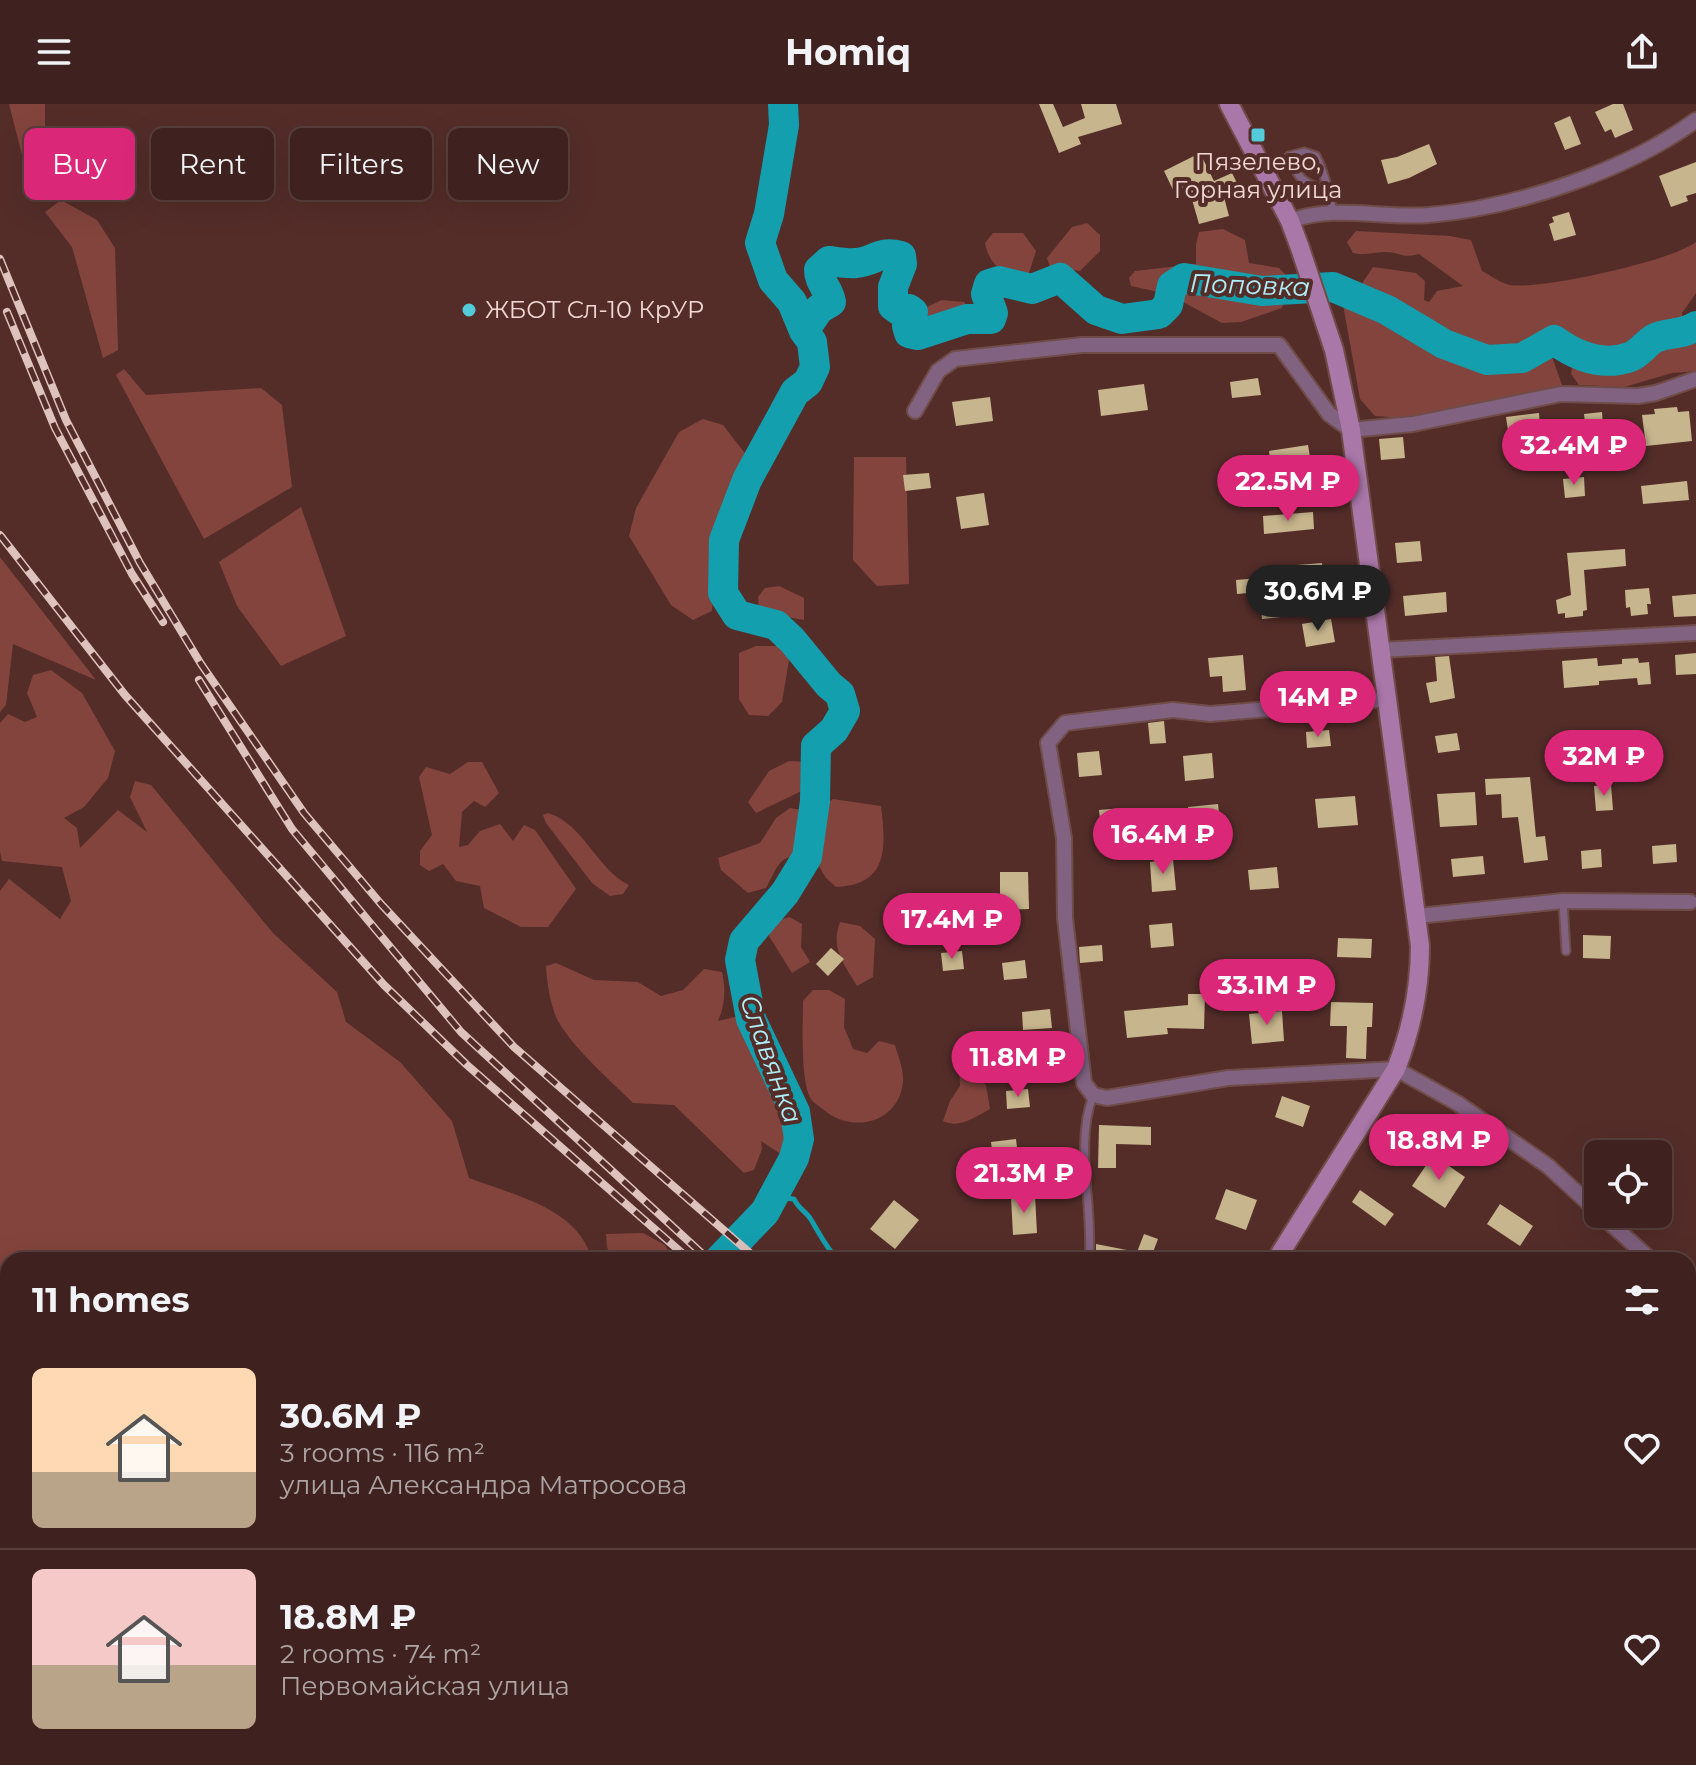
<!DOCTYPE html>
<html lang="en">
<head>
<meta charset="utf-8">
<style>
	:root { --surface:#3f221f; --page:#4a2f2c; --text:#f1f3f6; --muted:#ada4a4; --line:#583f3d; --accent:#db2777 }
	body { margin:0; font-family:Montserrat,sans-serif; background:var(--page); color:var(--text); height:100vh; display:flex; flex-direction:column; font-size:30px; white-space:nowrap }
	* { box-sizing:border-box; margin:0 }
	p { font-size:26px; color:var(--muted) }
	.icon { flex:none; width:44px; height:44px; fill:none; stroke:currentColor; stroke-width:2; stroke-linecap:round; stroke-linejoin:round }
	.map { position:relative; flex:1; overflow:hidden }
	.details { position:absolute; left:0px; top:1148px; width:1696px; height:514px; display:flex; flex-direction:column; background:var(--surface); border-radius:24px 24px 0 0; box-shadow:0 8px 32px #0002,0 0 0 2px var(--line) }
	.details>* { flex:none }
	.guide { position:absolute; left:24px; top:24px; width:800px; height:72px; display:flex; gap:16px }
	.fabs { position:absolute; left:1584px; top:1036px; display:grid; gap:16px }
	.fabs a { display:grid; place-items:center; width:88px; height:88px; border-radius:12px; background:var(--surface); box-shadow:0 8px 32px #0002,0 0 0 2px var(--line); font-size:40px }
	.price { position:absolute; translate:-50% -68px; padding:0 18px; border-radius:28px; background:var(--accent); color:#fff; font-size:26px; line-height:52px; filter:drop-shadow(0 2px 4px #0008) }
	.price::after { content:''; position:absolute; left:50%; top:48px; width:24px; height:18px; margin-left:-12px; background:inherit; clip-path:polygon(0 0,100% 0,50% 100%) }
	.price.active { background:#222; color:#fff }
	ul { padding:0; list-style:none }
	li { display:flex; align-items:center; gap:24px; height:200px; padding:0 32px }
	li+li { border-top:2px solid var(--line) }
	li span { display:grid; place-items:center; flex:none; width:224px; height:160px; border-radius:12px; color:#555 }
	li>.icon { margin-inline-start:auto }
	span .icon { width:96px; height:96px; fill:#fffc; stroke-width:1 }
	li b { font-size:34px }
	h2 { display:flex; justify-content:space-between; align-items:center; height:96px; padding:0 32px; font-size:34px }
	.pill { padding:0 28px; border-radius:12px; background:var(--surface); box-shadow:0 8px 32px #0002,0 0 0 2px var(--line); font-size:28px; line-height:72px }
	.pill.active { background:var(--accent); color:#fff }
	header { display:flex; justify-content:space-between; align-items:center; height:104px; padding:0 32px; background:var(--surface); font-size:36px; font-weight:700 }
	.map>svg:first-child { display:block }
	.green { fill:#83443d }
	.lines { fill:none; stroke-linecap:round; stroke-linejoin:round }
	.stream { stroke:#149fae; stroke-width:5 }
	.river { stroke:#149fae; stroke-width:30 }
	.building { fill:#c7b58d }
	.lane-casing { stroke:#704c48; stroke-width:11 }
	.street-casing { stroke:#704c48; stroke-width:18 }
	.secondary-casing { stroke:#704c48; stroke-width:22 }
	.lane { stroke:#816281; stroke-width:7 }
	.street { stroke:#816281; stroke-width:14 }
	.secondary { stroke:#a977a8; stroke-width:18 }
	.rail-casing { stroke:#ddc2be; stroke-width:8 }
	.rail { stroke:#542d29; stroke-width:5; stroke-dasharray:15; stroke-linecap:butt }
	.poi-dot { fill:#53cbda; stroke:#542d29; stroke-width:3 }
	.labels { text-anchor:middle; stroke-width:8; stroke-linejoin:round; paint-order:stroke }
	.poi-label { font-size:24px; fill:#f1d8d4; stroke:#542d29 }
	.water-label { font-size:26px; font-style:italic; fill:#aeeff8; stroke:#542d29 }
</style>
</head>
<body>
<header><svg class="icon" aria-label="menu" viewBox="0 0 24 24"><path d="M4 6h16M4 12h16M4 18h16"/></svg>Homiq<svg class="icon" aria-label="share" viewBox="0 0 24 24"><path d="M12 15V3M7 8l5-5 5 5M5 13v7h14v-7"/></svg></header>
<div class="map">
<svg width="1696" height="1661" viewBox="0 0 1696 1661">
	<rect width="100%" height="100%" fill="#542d29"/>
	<path class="green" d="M9 0H45V29L61 81 33 94Z
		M61 96 97 116 115 144 118 246 103 254 72 143 45 108Z
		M1087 119 1100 131V147L1080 167 1050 163 1047 154 1072 123Z
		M1223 125 1245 136 1249 159 1279 164 1289 174 1282 204 1241 218 1222 219 1168 190 1131 182 1129 174 1135 167 1196 160V140L1199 128Z
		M1356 127 1450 132 1471 136 1482 167C1490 171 1500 179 1510 181 1540 186 1672 157 1696 138V189L1682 209V223L1690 230 1696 228V267L1672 269 1624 283 1579 281 1571 270 1573 259 1581 250 1577 242 1551 235 1513 249 1510 255 1516 263C1532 262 1537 251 1551 250L1562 281 1422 315 1375 312 1360 295 1342 195 1350 182 1361 181 1373 163 1416 169 1425 177 1424 196 1429 198 1437 187 1463 182 1419 150C1400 155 1401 148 1386 148 1374 148 1365 152 1353 149L1347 138Z
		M993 129H1023L1036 147 1028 172C1004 168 991 166 985 139Z
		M942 196 964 198 970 207 968 223 946 230 921 227 917 219 916 208Z
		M124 265 146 291 261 284 282 301 292 383 204 435 116 271Z
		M703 315 723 321 747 352 718 429 712 507 693 516 671 501 629 432 636 404 679 328Z
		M854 353H906L909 480 877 482 853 456Z
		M301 403 346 532 281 562 237 502 219 458Z
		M0 453 96 576 13 540 6 601 0 608Z
		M779 482 804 494V516L759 508 758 493 765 484Z
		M756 542H782L789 556 782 598 768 612 749 611 739 595V549Z
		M51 566 82 589 115 647 108 674 84 703 64 714 77 724 80 744 118 706 147 728 130 693 135 677 151 681 273 829 337 888 346 918 400 958 452 1017 469 1074C513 1091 579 1104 592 1156H8V1651H0V787L9 775 60 815 71 797 62 763 2 757 0 747V619L8 610 25 618 37 613 27 589 33 571Z
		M789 657 807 658 812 682 756 709 748 698 769 667Z
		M468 658H482L499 689 485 703 474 697 462 708 459 743 468 741 480 727 500 720 513 737 524 721 535 726 576 785 548 823H521L484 804 480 782 456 777 443 760 429 767 420 761V747L432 731 419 673 426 663 450 670Z
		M833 695 881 702C886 743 889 781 836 783L826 774 813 752C779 750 781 756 766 784L748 789 721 766 718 754 760 739 776 714 790 704 814 708Z
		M548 709C583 719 598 767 629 781L623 790 610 792 592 779 546 719 543 711Z
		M789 813 802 820 801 843 810 858 792 869 769 832 771 819Z
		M840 818 860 822 875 835 873 873 857 882C844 860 830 844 840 818Z
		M556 859 594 876 638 878 661 892 683 886 704 865 722 868C726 886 725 901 718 917L739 912 794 1027 787 1054 761 1037 762 1045 754 1066 744 1069 674 1001 633 999C610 976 574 945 558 917 550 901 547 879 546 862Z
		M813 886H829L845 895 844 923 853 945 867 949 879 937 895 941C898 952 904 966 903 977 900 1018 854 1030 825 1007 821 1003 813 999 811 995 800 977 803 919 803 897Z
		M968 955 977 959 978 973 986 981 990 1005C975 1013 960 1025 943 1017L950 997 960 982 959 961Z
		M643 1129 665 1141 673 1156H612L607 1143 606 1130Z
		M1696 1240V1661H1515L1509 1654H1688V1431L1695 1428 1688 1413V1244Z
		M90 1654H668L667 1661H650L642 1655 631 1661H53Z
		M1068 1654H1183L1190 1661H1075Z"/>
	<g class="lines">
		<path class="stream" d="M773 1093 794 1095C798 1104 805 1107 810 1114 817 1125 829 1149 839 1156"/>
		<path class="river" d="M804 227 819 205 831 198C829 185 819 179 819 166L829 157C837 158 848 160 856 159 875 158 878 146 901 152L902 160 893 183V202L900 207 909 205 913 208 907 222 909 229 918 231 967 215H991L993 209 986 190 989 180 999 177 1032 185 1060 174 1096 206 1122 215 1159 210 1168 201 1172 182 1184 174 1262 187 1333 183 1387 206 1444 240 1487 256 1522 254 1554 236C1576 252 1602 263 1630 253 1639 250 1646 239 1655 234 1668 228 1683 231 1696 222
			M719 1156 765 1108 794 1054 799 1035 795 1008 751 915 740 856 744 837 785 789 807 753 815 697 816 642 834 626 845 607 840 590 829 581 792 536 776 521 737 511 723 489 724 436 747 376 795 288 808 278 815 263 812 238 804 227 792 198 773 176 760 139 769 110 784 21 783 0
			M0 1474 8 1468"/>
	</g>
	<path class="building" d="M1039 0H1053L1063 23 1085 14 1081 0H1116L1122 20 1078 33 1081 40 1059 49Z
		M1613 0H1623L1633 26 1615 34 1611 25 1605 28 1595 8Z
		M1570 12 1581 40 1565 46 1554 19Z
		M1429 40 1437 60 1409 74 1388 80 1381 56 1397 53Z
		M1200 49 1214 77 1232 69 1240 85 1224 93 1229 112 1199 120 1189 85 1176 92 1164 67Z
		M1696 58V89L1686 92 1688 97 1671 103 1659 72Z
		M1569 108 1576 131 1554 137 1549 120 1554 118 1552 113Z
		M1258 274 1261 291 1232 294 1230 278Z
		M1144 280 1148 306 1101 312 1098 286Z
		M990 293 993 317 956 322 952 298Z
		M1677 303 1678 308 1689 307 1692 337 1646 342 1642 311 1655 310 1654 305Z
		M1602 308 1604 334 1587 336 1584 310Z
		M1539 309 1541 336 1535 337V341L1517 343V339L1510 340 1506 313Z
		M1403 333 1405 354 1381 356 1379 335Z
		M1308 341 1311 359 1271 365 1269 347Z
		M929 369 931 384 905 387 903 371Z
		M1584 373 1585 392 1565 394 1563 375Z
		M1687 377 1689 396 1643 400 1641 382Z
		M984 389 989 421 961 425 956 393Z
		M1313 408 1314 425 1264 430 1263 412Z
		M1420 437 1422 457 1397 459 1395 439Z
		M1625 445 1626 462 1584 466 1587 506 1583 507V512L1565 514V509L1558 510 1556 496 1571 491 1567 449Z
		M1322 459 1325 488 1279 493 1281 513 1262 515 1260 488 1237 490 1236 476 1285 472 1284 462Z
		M1649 484 1651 500H1647L1648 510 1631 512 1630 503 1626 504 1625 486Z
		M1446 488 1447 508 1405 512 1403 492Z
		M1696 490V512L1674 513 1672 492Z
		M1331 515 1335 538 1306 543 1302 520Z
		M1696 549V570L1676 571 1675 551Z
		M1243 551 1246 586 1223 588 1222 572 1210 573 1208 554Z
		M1449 552 1455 594 1430 599 1426 579 1437 577 1435 553Z
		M1597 554 1598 562 1622 560V555L1638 554 1639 559 1649 558 1651 580 1638 581 1637 574 1599 577V581L1564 584 1562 557Z
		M1164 617 1166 639 1150 640 1148 619Z
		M1329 626 1331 642 1307 644 1306 628Z
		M1457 629 1460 646 1438 649 1435 632Z
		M1099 647 1102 671 1079 673 1077 649Z
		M1212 649 1214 674 1185 677 1183 652Z
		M1530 673 1536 733 1545 732 1548 756 1524 759 1518 713 1502 714 1501 690 1486 691 1485 675Z
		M1611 680 1613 706 1596 707 1594 682Z
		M1475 688 1477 721 1440 723 1437 690Z
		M1355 692 1358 721 1318 724 1315 695Z
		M1218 700 1221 728 1190 730 1188 703Z
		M1123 704 1126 732 1102 734 1099 706Z
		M1676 740 1677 758 1653 760 1652 742Z
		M1601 745 1602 763 1582 765 1581 747Z
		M1483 752 1485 770 1453 773 1451 755Z
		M1173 755 1176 786 1152 788 1150 758Z
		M1277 763 1279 784 1250 786 1248 766Z
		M1000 768H1028L1029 805 1000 806Z
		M1172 819 1174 842 1151 844 1149 821Z
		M1583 831 1611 832 1610 855 1583 854Z
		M1338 834 1372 835 1371 854 1337 853Z
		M1102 841 1103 857 1080 859 1079 843Z
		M831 844 844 855 828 872 816 860Z
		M962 847 964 865 943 867 941 849Z
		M1025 856 1027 874 1004 876 1002 859Z
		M1234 858 1257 859 1256 879H1233Z
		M1188 890H1205L1204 925 1167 924 1168 930 1127 934 1124 907 1188 901Z
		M1331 898 1373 899 1372 923H1367L1366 955 1346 954 1347 922H1330Z
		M1050 905 1052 924 1023 926 1022 908Z
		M1282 907 1284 937 1252 940 1249 910Z
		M1028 985 1030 1003 1007 1005 1006 987Z
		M1282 992 1310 1002 1303 1023 1275 1013Z
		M1099 1021 1151 1023V1041L1116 1040V1064H1098Z
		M1016 1035 1018 1052 993 1054 991 1038Z
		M1433 1051 1465 1073 1445 1104 1412 1082Z
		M1226 1085 1257 1096 1246 1126 1215 1115Z
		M1360 1086 1394 1110 1385 1122 1352 1098Z
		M1035 1091 1037 1129 1013 1131 1011 1093Z
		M894 1096 919 1116 895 1145 870 1125Z
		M1500 1100 1533 1122 1520 1142 1487 1120Z
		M1144 1130 1158 1135 1150 1156H1096V1140L1137 1148Z"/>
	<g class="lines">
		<g class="lane-casing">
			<path id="lane" d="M1328 86C1304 80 1298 76 1289 52L1304 48 1316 52C1325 70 1329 89 1333 108
				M1563 797 1566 847
				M1089 1156C1094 1104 1074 1040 1093 992
				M1688 1435 1694 1451 1696 1506
				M1063 1654 1071 1661
				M1498 1654 1505 1661"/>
		</g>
		<g class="street-casing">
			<path id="street" d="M1290 117C1335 100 1383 115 1429 111 1514 104 1627 67 1696 16
				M915 307 938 267 955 255 1082 241H1279L1329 310 1351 326 1413 320 1561 290 1638 292 1656 289 1696 275
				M1381 546 1696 529
				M1388 595 1210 610 1173 606 1065 619 1048 639 1064 734 1065 814 1084 979 1093 991 1107 994 1228 974 1396 965 1457 999 1548 1062 1598 1108
				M1418 812 1563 797 1690 798
				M1600 1110 1651 1156
				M1688 1187 1696 1194
				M1688 1215 1696 1211
				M935 1654 953 1661"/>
		</g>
		<g class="secondary-casing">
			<path id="secondary" d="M1229 0 1290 117 1300 144 1334 246 1351 326 1420 842C1420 886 1412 924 1396 965L1276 1156
				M954 1661 958 1654"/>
		</g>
		<use href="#lane" class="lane"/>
		<use href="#street" class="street"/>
		<use href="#secondary" class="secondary"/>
		<g class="rail-casing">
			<path id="rail" d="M0 155 66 316 140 459 201 560 304 709 381 800 514 943 758 1156
				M7 208 55 324 132 470 163 518
				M0 431 125 591 384 881 467 961 690 1156
				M199 576 292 725 461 928 709 1156
				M1274 1654 1283 1661
				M1305 1654 1313 1661
				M1325 1654 1333 1661"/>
		</g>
		<use href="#rail" class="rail"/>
	</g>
	<g class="poi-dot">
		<rect x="1250" y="23" width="16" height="16" rx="4"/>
		<circle cx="469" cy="206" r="8"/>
	</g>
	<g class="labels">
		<g class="poi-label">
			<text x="1258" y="66">Пязелево,<tspan x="1258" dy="28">Горная улица</tspan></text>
			<text x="485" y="214" text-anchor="start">ЖБОТ Сл-10 КрУР</text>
		</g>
		<g class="water-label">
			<text transform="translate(1250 181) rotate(2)" y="9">Поповка</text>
			<text transform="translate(771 955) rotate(70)" y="9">Славянка</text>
		</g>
	</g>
</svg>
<div class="fabs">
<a><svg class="icon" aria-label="locate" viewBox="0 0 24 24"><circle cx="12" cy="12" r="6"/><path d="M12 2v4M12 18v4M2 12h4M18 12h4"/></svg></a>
</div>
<b class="price" style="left:1574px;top:383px">32.4M ₽</b>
<b class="price" style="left:1288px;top:419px">22.5M ₽</b>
<b class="price active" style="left:1318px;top:529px">30.6M ₽</b>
<b class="price" style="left:1318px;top:635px">14M ₽</b>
<b class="price" style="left:1604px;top:694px">32M ₽</b>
<b class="price" style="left:1163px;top:772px">16.4M ₽</b>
<b class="price" style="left:952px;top:857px">17.4M ₽</b>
<b class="price" style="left:1267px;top:923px">33.1M ₽</b>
<b class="price" style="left:1018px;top:995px">11.8M ₽</b>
<b class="price" style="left:1439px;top:1078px">18.8M ₽</b>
<b class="price" style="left:1024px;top:1111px">21.3M ₽</b>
<div class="guide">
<a class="pill active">Buy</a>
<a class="pill">Rent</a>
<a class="pill">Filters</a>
<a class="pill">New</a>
</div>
<section class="details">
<h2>11 homes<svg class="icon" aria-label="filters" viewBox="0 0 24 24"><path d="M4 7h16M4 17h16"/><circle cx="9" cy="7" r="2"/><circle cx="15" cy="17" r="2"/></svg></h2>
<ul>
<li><span style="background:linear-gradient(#ffd9b3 65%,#b9a48a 0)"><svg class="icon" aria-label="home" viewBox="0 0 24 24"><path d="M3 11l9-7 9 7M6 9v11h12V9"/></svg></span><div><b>30.6M ₽</b><p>3 rooms · 116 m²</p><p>улица Александра Матросова</p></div><svg class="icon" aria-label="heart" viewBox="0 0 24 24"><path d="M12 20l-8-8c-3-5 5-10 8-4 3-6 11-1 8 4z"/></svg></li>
<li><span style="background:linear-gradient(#f6c9c9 60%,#b9a48a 0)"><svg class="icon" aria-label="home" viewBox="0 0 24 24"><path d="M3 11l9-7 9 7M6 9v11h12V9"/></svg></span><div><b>18.8M ₽</b><p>2 rooms · 74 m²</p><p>Первомайская улица</p></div><svg class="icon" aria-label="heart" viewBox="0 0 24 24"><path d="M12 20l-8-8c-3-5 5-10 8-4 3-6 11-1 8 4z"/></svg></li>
</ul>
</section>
</div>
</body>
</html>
